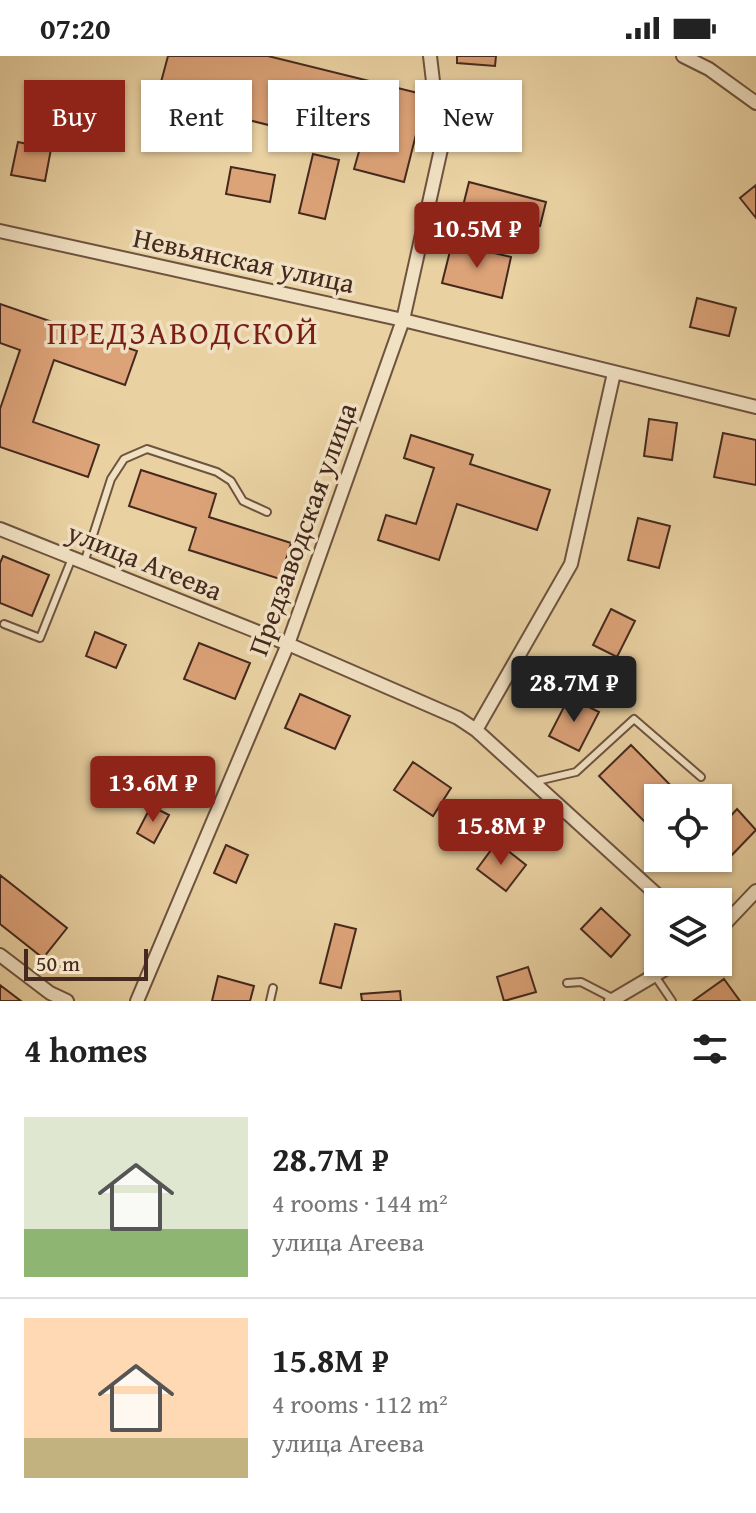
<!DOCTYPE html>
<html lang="en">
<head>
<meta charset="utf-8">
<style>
	:root { --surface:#fff; --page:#f6f6f6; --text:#222; --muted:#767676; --line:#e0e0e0; --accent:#8f2418 }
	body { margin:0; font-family:"Gentium Book Plus",serif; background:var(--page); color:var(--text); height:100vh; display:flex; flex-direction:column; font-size:30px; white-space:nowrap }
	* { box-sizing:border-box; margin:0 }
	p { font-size:26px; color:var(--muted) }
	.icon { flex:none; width:44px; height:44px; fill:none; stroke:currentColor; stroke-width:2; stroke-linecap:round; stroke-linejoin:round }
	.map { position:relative; height:945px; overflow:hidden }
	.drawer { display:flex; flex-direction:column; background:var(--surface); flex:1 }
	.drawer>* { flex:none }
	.banner { position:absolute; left:24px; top:24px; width:708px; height:72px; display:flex; gap:16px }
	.controls { position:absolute; left:644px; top:728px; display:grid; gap:16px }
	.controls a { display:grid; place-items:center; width:88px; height:88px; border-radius:0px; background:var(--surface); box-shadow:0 2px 6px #0004; font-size:40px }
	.scale { position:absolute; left:24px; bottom:20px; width:124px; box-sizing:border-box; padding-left:8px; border:4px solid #45291e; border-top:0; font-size:22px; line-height:28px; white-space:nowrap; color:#45291e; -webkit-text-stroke:6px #f1e1c3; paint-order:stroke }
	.price { position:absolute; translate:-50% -68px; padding:0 18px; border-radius:8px; background:var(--accent); color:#fff; font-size:26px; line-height:52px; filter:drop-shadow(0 2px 4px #0008) }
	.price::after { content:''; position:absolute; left:50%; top:48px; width:24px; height:18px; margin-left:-12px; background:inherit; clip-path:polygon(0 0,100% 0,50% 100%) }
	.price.current { background:#222; color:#fff }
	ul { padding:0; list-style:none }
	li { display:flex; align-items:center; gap:24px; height:200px; padding:0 24px }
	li+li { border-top:2px solid var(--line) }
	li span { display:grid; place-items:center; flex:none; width:224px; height:160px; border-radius:0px; color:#555 }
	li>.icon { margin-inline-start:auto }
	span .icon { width:96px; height:96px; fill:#fffc; stroke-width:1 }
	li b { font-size:34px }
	h2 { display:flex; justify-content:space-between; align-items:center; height:96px; padding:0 24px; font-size:34px }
	.chip { padding:0 28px; border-radius:0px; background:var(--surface); box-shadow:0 2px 6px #0004; font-size:28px; line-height:72px }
	.chip.current { background:var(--accent); color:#fff }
	.status { display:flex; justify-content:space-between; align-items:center; height:56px; padding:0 40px; background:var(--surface); direction:ltr }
	.status svg { height:22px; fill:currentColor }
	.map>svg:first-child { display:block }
	.building { fill:#dca278; stroke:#45291e; stroke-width:2 }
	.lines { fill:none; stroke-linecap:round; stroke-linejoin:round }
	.service-casing { stroke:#6e533f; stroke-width:10 }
	.minor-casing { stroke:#6e533f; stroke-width:16 }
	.service { stroke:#f1e1c3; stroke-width:6 }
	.minor { stroke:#f1e1c3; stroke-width:12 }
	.labels { text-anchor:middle; stroke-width:7; stroke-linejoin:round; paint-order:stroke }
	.street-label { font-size:28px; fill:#45291e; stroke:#f1e1c3 }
	.quarter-label { font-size:32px; letter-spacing:2px; fill:#7a1f14; stroke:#f1e1c3 }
</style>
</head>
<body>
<div class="status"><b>07:20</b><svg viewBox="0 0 49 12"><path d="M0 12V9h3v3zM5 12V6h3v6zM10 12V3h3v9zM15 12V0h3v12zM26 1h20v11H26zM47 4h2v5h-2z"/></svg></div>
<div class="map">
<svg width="756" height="945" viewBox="0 0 756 945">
	<rect width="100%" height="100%" fill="#e9d1a2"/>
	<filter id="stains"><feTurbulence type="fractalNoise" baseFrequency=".0025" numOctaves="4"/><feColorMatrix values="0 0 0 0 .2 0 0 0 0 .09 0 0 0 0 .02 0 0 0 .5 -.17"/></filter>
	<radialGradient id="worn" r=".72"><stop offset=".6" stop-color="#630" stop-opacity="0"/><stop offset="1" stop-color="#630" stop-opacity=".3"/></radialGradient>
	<path class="building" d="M168 0H268L426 39 404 126 354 113 360 92 157 41Z
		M457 0H496L495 10 457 7Z
		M18 86 51 93 45 125 11 119Z
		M313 98 339 104 325 163 299 157Z
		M231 111 275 119 270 146 226 138Z
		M469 126 546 146 540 170 463 150Z
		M756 129V162L740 142Z
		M452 187 511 201 502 242 442 227Z
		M697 242 736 252 729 280 690 271Z
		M0 248 137 295 125 329 54 304 33 366 99 389 88 421 0 391V353L20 294 0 287Z
		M649 363 677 367 672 404 644 400Z
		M723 377 756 384V429L714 421Z
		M411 379 473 399 470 408 550 434 537 474 457 448 439 504 378 484 386 459 416 468 434 412 404 402Z
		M141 414 216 438 209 461 291 487 280 523 189 494 196 472 129 450Z
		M638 462 670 470 659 512 628 504Z
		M3 500 49 519 32 560 0 547V507Z
		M611 553 635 565 617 601 593 589Z
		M95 576 126 589 116 612 86 600Z
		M199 587 250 607 235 643 184 623Z
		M300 638 350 660 335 693 285 672Z
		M569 641 599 656 579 695 549 680Z
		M631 689 683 742H658V779L599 720Z
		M413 706 451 732 433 760 394 734Z
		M151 750 169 759 154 787 137 777Z
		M737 753 756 774 729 802 718 792V774Z
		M497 786 526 809 506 835 477 813Z
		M226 789 248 799 236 827 214 817Z
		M0 819 67 872 43 902 0 868Z
		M601 852 630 879 611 901 581 873Z
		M335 868 356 873 341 932 320 927Z
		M528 911 536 936 504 945 497 921Z
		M218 920 254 930 250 945H212Z
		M724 923 740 945H693Z
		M0 929 21 945H0Z
		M400 935 401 945H362L361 938Z"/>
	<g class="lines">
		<g class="service-casing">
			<path id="service" d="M420 189 447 191
				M84 507 111 423 124 403 147 393 217 416 231 425 243 445 267 456
				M4 568 40 582 72 502
				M533 726 576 716 634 663 701 721
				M655 920 672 945
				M567 927 581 926 614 943
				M270 945 273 932"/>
		</g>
		<g class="minor-casing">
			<path id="minor" d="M683 0 709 13 756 47
				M0 175 403 264 756 351
				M0 473 288 588 458 662 476 674 665 846
				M476 674 571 508 614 317
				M718 875 756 835
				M0 899 50 937 67 945
				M137 945 288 588 403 264 441 93 430 0
				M611 945 677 906"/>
		</g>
		<use href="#service" class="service"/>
		<use href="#minor" class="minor"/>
	</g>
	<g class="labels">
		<g class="street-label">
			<text transform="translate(244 204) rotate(12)" y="10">Невьянская улица</text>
			<text transform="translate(302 473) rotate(-70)" y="10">Предзаводская улица</text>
			<text transform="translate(145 505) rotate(22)" y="10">улица Агеева</text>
		</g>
		<g class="quarter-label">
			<text x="183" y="288">ПРЕДЗАВОДСКОЙ</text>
		</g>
	</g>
	<rect width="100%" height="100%" filter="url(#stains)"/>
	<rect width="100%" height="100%" fill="url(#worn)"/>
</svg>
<div class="controls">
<a><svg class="icon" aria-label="locate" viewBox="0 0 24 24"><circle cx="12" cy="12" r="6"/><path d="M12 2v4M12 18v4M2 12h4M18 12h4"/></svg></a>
<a><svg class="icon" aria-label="layers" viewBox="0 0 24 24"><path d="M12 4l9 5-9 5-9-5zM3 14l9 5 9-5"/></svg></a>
</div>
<div class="scale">50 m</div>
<b class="price" style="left:477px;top:214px">10.5M ₽</b>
<b class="price current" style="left:574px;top:668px">28.7M ₽</b>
<b class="price" style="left:153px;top:768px">13.6M ₽</b>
<b class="price" style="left:501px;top:811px">15.8M ₽</b>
<div class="banner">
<a class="chip current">Buy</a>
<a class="chip">Rent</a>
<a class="chip">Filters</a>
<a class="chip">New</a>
</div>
</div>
<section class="drawer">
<h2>4 homes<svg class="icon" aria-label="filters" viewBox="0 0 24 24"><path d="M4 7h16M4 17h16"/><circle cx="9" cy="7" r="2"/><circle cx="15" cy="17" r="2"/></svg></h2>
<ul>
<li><span style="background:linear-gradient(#dfe7d0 70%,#8fb573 0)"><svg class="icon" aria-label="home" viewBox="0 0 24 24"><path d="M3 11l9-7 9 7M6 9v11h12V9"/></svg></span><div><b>28.7M ₽</b><p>4 rooms · 144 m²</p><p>улица Агеева</p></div></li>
<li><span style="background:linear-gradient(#ffd9b3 75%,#c2b280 0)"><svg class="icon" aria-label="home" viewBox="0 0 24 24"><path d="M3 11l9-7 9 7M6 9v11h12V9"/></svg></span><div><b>15.8M ₽</b><p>4 rooms · 112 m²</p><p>улица Агеева</p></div></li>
</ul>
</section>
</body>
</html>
